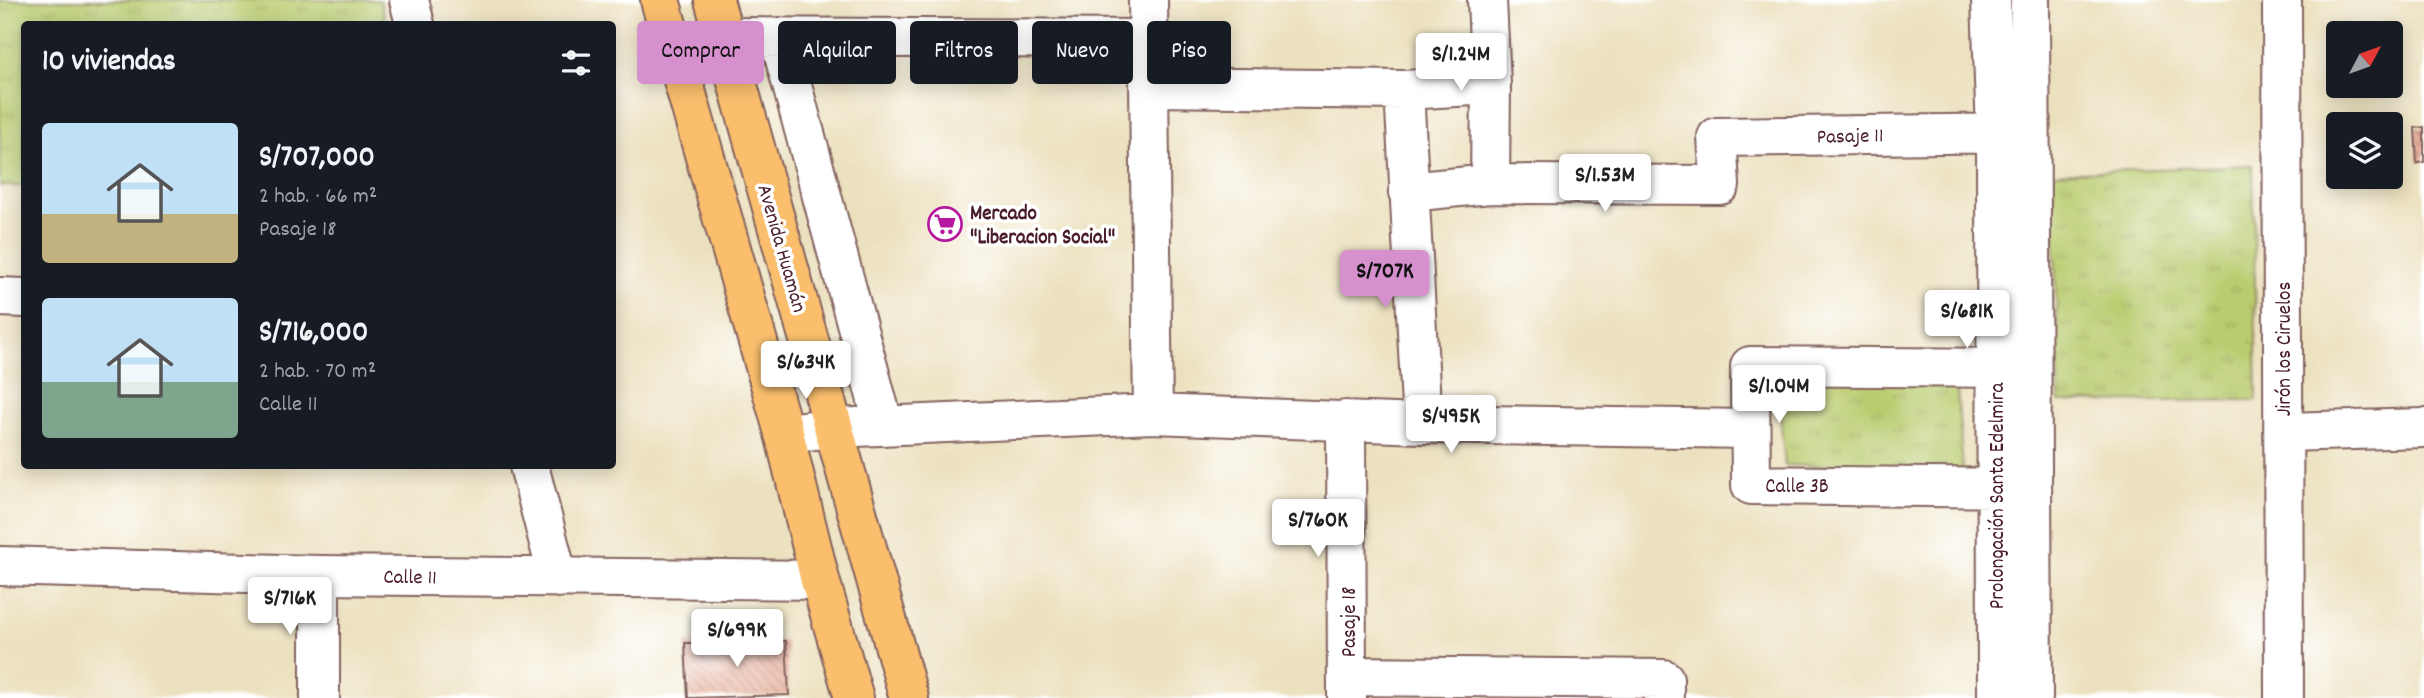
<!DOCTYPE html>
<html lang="es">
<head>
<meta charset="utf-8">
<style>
	:root { --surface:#171b24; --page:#20242c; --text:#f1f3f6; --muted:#9ea1a6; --accent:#d690ce }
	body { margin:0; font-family:Dekko,sans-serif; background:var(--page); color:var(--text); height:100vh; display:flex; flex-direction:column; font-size:26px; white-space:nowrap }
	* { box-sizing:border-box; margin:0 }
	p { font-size:23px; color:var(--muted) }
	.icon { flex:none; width:38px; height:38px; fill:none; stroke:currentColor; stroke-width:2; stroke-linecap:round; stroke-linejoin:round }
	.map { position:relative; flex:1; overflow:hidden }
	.drawer { position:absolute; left:21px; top:21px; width:595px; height:448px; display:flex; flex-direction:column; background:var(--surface); border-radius:7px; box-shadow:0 4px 18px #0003 }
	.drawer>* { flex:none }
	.banner { position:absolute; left:637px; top:21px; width:665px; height:63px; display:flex; gap:14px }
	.needle { width:46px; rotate:49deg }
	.controls { position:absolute; left:2326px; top:21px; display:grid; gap:14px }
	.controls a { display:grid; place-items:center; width:77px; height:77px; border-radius:7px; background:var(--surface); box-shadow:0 4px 18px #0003; font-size:35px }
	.price { position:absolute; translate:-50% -60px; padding:0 16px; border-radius:7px; background:#fff; color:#222; font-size:23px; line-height:46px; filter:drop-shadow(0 2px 4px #0008) }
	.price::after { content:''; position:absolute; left:50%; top:42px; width:21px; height:16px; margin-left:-10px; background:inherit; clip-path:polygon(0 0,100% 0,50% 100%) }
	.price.active { background:var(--accent); color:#111 }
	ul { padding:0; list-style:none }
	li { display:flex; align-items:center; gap:21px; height:175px; padding:0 21px }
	li span { display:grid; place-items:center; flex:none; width:196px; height:140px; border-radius:7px; color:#555 }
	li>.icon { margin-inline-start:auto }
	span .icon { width:84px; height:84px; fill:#fffc; stroke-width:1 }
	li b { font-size:30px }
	h2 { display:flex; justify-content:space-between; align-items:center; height:84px; padding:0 21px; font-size:30px }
	.pill { padding:0 24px; border-radius:7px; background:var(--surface); box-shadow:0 4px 18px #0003; font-size:24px; line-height:63px }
	.pill.active { background:var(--accent); color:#111 }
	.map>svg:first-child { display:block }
	.park { fill:url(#park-tufts); stroke:#82764e; stroke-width:2 }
	.building { fill:url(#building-back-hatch) }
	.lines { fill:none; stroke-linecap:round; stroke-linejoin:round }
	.minor-casing { stroke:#83635f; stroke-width:42 }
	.major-casing { stroke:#83635f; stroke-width:42 }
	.minor { stroke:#fff; stroke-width:38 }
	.major { stroke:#fabe6d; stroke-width:38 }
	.labels { text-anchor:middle; stroke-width:7; stroke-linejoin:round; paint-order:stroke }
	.street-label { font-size:21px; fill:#4a1f2b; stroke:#fff }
	.poi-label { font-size:21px; font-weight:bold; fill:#4a1f2b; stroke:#fff; text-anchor:start }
</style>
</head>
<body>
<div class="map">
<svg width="2424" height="698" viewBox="0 0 2424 698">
	<defs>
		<pattern id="park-tufts" width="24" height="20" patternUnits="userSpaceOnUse" patternTransform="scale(1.75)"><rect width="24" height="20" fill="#bacc70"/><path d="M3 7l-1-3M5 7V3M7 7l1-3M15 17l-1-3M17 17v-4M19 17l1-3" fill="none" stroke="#a1af61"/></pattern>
		<pattern id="building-back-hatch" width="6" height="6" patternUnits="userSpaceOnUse" patternTransform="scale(1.75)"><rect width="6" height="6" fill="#e7a892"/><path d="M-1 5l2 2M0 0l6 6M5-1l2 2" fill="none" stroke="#bd8877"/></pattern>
	</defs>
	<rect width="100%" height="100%" fill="#fff"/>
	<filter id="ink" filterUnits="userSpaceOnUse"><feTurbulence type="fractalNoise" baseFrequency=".0143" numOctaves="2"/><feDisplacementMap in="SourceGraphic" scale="14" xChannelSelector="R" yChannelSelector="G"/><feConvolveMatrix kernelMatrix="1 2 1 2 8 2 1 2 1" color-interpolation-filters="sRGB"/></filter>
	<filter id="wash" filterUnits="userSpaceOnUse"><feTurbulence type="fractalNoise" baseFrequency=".00686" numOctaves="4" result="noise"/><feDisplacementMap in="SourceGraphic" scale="28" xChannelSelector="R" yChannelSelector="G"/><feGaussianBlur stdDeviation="1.57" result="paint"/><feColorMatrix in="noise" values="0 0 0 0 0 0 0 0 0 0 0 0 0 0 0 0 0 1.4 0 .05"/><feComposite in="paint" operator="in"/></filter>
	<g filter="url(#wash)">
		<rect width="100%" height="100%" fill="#ece1bf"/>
		<path class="park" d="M0 0H380L386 24H24V186H0Z
			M2253 165 2257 400 2059 402 2053 173Z
			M1776 374 1956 377 1963 471 1785 465Z"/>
		<g id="blocks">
			<path class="building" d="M2424 127V162L2417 163 2415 128Z
				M786 641 789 695 688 698 685 643Z"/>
		</g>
	</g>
	<g filter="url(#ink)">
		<use href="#blocks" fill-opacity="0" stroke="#83635f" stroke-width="2"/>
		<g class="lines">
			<g class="minor-casing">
				<path id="minor" d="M409 0 415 24
					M1148 0 1153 414
					M1487 0 1491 85 1490 184
					M1991 0 1996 133 1997 698
					M2030 0 2033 698
					M2282 0 2284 698
					M723 37 1147 39
					M779 37 884 426
					M1149 87 1404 90 1491 85
					M1404 90 1422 424
					M1408 192 1490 184 1720 185 1717 137 2021 133
					M0 297 24 298
					M1346 420 1347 698
					M2284 432 2424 428
					M784 433 834 428 1153 414 1422 424 1750 429
					M529 466 558 578
					M2020 488 1751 485 1750 366 2020 368
					M0 566 320 575 820 580
					M320 575V698
					M1348 676 1664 679V698"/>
			</g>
			<g class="major-casing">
				<path id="major" d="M660 0 784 433 820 580 854 698
					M714 0 909 698"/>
			</g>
			<use href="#minor" class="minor"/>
			<use href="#major" class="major"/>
		</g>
	</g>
	<defs>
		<g id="supermarket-ring" transform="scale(1.75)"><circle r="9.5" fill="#fff" stroke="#b5179e" stroke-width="1.5"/><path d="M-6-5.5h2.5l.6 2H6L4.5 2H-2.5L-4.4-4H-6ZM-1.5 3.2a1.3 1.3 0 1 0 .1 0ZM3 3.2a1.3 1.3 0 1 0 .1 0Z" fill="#b5179e"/></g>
	</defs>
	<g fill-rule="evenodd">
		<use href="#supermarket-ring" x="945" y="224"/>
	</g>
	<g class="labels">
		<g class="street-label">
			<text transform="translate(1850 135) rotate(-1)" y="7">Pasaje 11</text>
			<text transform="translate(783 248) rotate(74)" y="7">Avenida Huamán</text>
			<text transform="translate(2283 349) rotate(-90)" y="7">Jirón los Ciruelos</text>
			<text x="1797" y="492">Calle 3B</text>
			<text transform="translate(1996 496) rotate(-90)" y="7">Prolongación Santa Edelmira</text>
			<text transform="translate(410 576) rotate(1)" y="7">Calle 11</text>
			<text transform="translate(1348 622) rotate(-90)" y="7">Pasaje 18</text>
		</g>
		<g class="poi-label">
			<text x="970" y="219">Mercado<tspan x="970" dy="24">"Liberacion Social"</tspan></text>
		</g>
	</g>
</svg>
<div class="controls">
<a><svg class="needle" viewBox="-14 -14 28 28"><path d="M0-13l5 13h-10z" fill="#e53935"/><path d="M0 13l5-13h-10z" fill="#9ea1a6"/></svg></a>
<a><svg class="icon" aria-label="layers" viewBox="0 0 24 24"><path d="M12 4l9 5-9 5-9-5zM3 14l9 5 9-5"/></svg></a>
</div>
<b class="price" style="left:1461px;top:93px">S/1.24M</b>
<b class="price" style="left:1605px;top:214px">S/1.53M</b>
<b class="price active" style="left:1385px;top:310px">S/707K</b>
<b class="price" style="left:1967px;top:350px">S/681K</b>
<b class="price" style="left:806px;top:401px">S/634K</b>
<b class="price" style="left:1779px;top:425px">S/1.04M</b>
<b class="price" style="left:1451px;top:455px">S/495K</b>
<b class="price" style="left:1318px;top:559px">S/760K</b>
<b class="price" style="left:290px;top:637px">S/716K</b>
<b class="price" style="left:737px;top:669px">S/699K</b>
<div class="banner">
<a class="pill active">Comprar</a>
<a class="pill">Alquilar</a>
<a class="pill">Filtros</a>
<a class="pill">Nuevo</a>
<a class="pill">Piso</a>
</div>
<section class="drawer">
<h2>10 viviendas<svg class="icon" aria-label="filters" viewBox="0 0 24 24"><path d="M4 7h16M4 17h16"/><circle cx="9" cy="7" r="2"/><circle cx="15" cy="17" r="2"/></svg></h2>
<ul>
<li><span style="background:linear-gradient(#bfe0f5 65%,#c2b280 0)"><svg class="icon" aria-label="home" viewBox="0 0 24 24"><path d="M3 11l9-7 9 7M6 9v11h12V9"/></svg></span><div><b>S/707,000</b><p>2 hab. · 66 m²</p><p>Pasaje 18</p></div></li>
<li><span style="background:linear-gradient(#bfe0f5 60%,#7fa58c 0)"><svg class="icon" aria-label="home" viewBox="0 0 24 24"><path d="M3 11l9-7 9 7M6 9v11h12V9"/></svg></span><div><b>S/716,000</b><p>2 hab. · 70 m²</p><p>Calle 11</p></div></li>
</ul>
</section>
</div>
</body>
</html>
